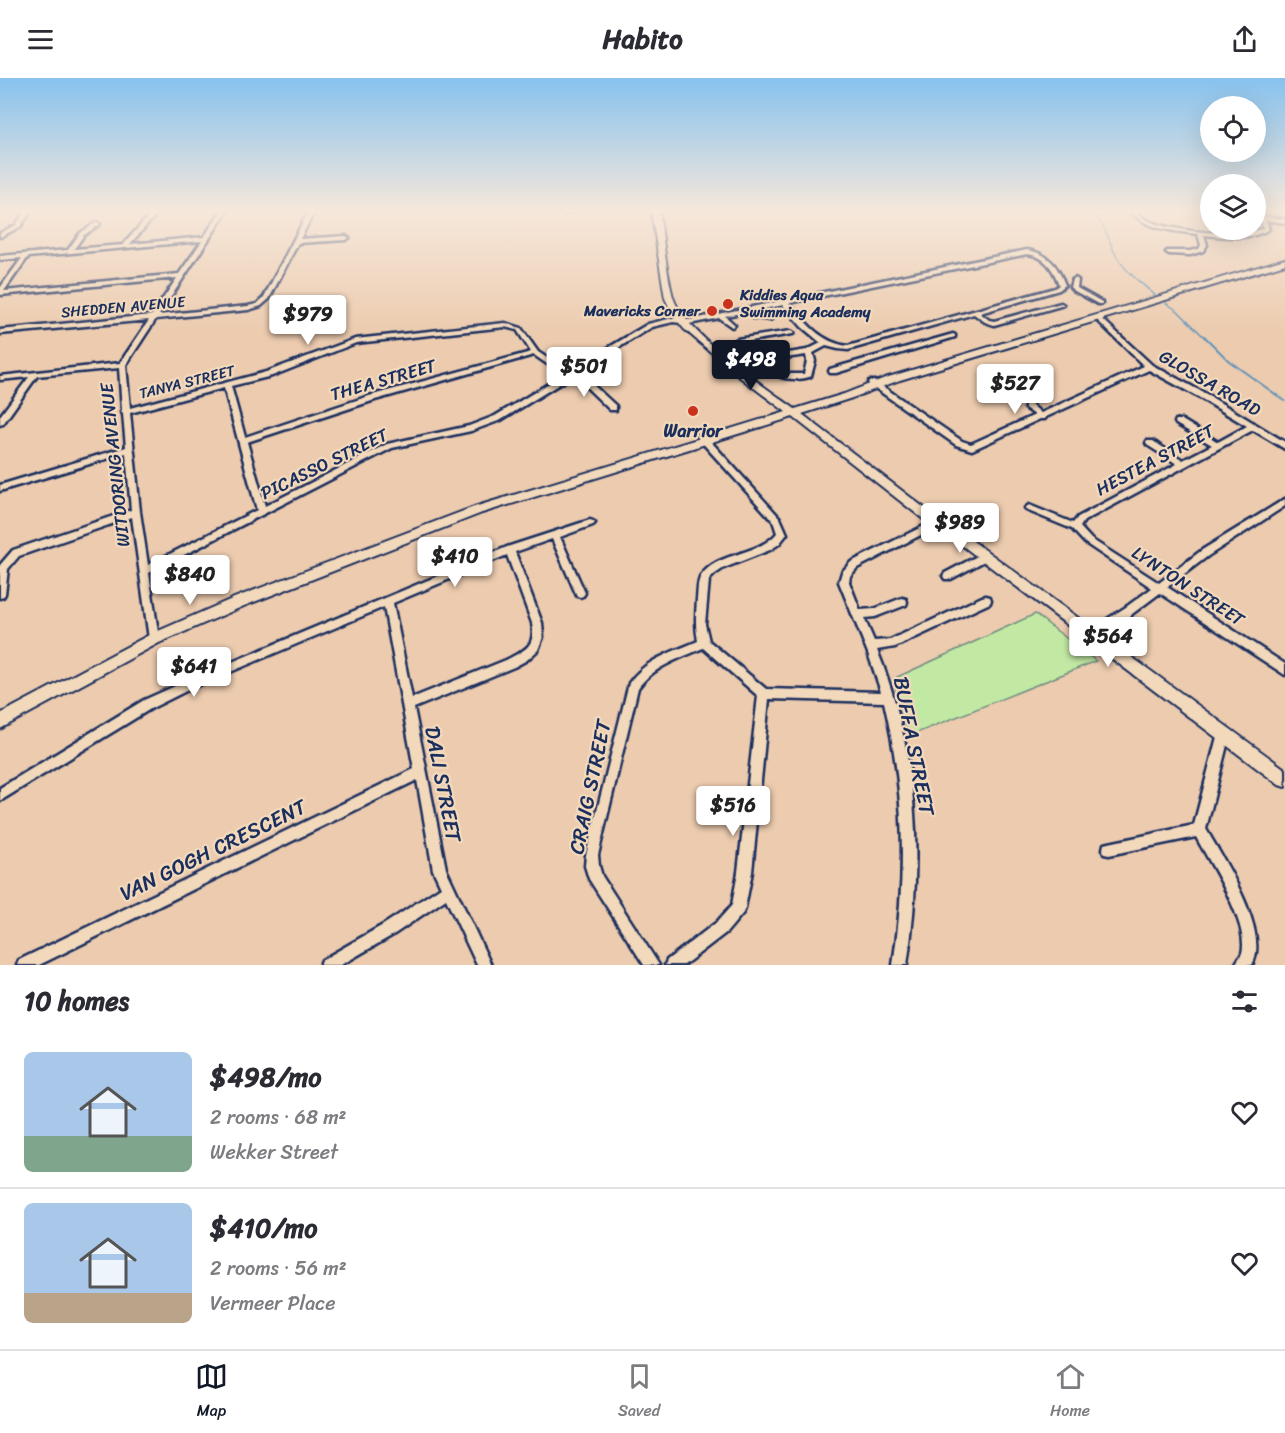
<!DOCTYPE html>
<html lang="en">
<head>
<meta charset="utf-8">
<style>
	:root { --surface:#fff; --page:#f7f7f7; --text:#2b2b33; --muted:#7c7c81; --line:#e1e1e2; --accent:#111827 }
	body { margin:0; font-family:Sriracha,sans-serif; background:var(--page); color:var(--text); height:100vh; display:flex; flex-direction:column; font-size:22px; white-space:nowrap }
	* { box-sizing:border-box; margin:0 }
	p { font-size:20px; color:var(--muted) }
	.icon { flex:none; width:33px; height:33px; fill:none; stroke:currentColor; stroke-width:2; stroke-linecap:round; stroke-linejoin:round }
	.map { position:relative; height:887px; overflow:hidden }
	.panel { display:flex; flex-direction:column; background:var(--surface); flex:1 }
	.panel>* { flex:none }
	.buttons { position:absolute; left:1200px; top:18px; display:grid; gap:12px }
	.buttons a { display:grid; place-items:center; width:66px; height:66px; border-radius:50%; background:var(--surface); box-shadow:0 6px 24px #0002; font-size:30px }
	.price { position:absolute; translate:-50% -51px; padding:0 14px; border-radius:6px; background:#fff; color:#222; font-size:20px; line-height:39px; filter:drop-shadow(0 2px 3px #0008) }
	.price::after { content:''; position:absolute; left:50%; top:36px; width:18px; height:14px; margin-left:-9px; background:inherit; clip-path:polygon(0 0,100% 0,50% 100%) }
	.price.current { background:var(--accent); color:#fff }
	ul { padding:0; list-style:none }
	li { display:flex; align-items:center; gap:18px; height:150px; padding:0 24px }
	li+li { border-top:2px solid var(--line) }
	li span { display:grid; place-items:center; flex:none; width:168px; height:120px; border-radius:9px; color:#555 }
	li>.icon { margin-inline-start:auto }
	span .icon { width:72px; height:72px; fill:#fffc; stroke-width:1 }
	li b { font-size:26px }
	h2 { display:flex; justify-content:space-between; align-items:center; height:72px; padding:0 24px; font-size:26px }
	header { display:flex; justify-content:space-between; align-items:center; height:78px; padding:0 24px; background:var(--surface); font-size:27px; font-weight:700 }
	.dock { display:flex; justify-content:space-around; align-items:center; height:84px; border-top:2px solid var(--line); background:var(--surface); font-size:16px; color:var(--muted) }
	.dock a { display:grid; justify-items:center; gap:3px }
	.dock .current { color:var(--accent) }
	.map>svg:first-child { display:block }
	.green { fill:#c2e9a4; stroke:#6e8c81; stroke-width:1.5 }
	.lines { fill:none; stroke-linecap:round; stroke-linejoin:round }
	.stream-far1 { stroke:#6594ba; stroke-width:1.5 }
	.stream { stroke:#6594ba; stroke-width:2 }
	.street-casing { stroke:#1b2f5e; stroke-width:5 }
	.secondary-casing { stroke:#1b2f5e; stroke-width:4 }
	.street { fill:#f3d9bb; fill-rule:evenodd }
	.secondary { fill:#f3d9bb; fill-rule:evenodd }
	.poi-dot { fill:#c8321e; stroke:#f3d9bb; stroke-width:2 }
	.labels { text-anchor:middle; stroke-width:4.5; stroke-linejoin:round; paint-order:stroke }
	.far-poi-label { font-size:15px; font-weight:bold; fill:#1b2f5e; stroke:#f3d9bb; text-anchor:start }
	.far-street-label { font-size:15px; fill:#1b2f5e; stroke:#f3d9bb }
	.street-label { font-size:18px; fill:#1b2f5e; stroke:#f3d9bb }
	.poi-label { font-size:18px; font-weight:bold; fill:#1b2f5e; stroke:#f3d9bb }
	.near-street-label { font-size:21px; fill:#1b2f5e; stroke:#f3d9bb }
</style>
</head>
<body>
<header><svg class="icon" aria-label="menu" viewBox="0 0 24 24"><path d="M4 6h16M4 12h16M4 18h16"/></svg>Habito<svg class="icon" aria-label="share" viewBox="0 0 24 24"><path d="M12 15V3M7 8l5-5 5 5M5 13v7h14v-7"/></svg></header>
<div class="map">
<svg width="1285" height="887" viewBox="0 0 1285 887">
	<rect width="100%" height="100%" fill="#eccbae"/>
	<filter id="ink" filterUnits="userSpaceOnUse"><feTurbulence type="fractalNoise" baseFrequency=".0167" numOctaves="2"/><feDisplacementMap in="SourceGraphic" scale="12" xChannelSelector="R" yChannelSelector="G"/><feConvolveMatrix kernelMatrix="1 2 1 2 8 2 1 2 1" color-interpolation-filters="sRGB"/></filter>
	<g filter="url(#ink)">
		<path class="green" d="M1035 536 1096 583 909 658 893 601Z"/>
		<g class="lines">
			<path class="stream-far1" d="M1090 132C1109 151 1105 156 1116 177 1125 194 1144 207 1157 219
				M1166 225 1178 233 1205 260"/>
			<path class="stream" d="M1204 258 1229 283 1285 323"/>
			<g class="street-casing">
				<path id="street" d="M26 132H32L20 149 0 159V155L16 147Z
					M154 132H160L130 166 204 159 222 132H228L159 237 248 228 257 226 264 219 305 140 311 132H317L311 140 300 161 346 158 349 160 346 162 298 165 269 221 261 228 248 232 156 241 126 287 130 330 266 294 355 261 505 245 521 250 538 274 568 294 648 246 673 240 689 242 1027 172C1048 175 1058 188 1065 207L1059 212 980 235 989 242 994 243 1061 225 1064 227 994 247 985 244 974 236 848 272 838 271 826 268 813 275 815 283 811 298C804 302 786 302 779 298L783 296H804L807 283 806 277 758 284 754 282 758 280 807 272 821 265 802 249 783 227 754 233 757 237 772 239 773 240 770 242 753 240 748 234 725 238 735 247 732 249 719 240 689 246 673 244 652 249 579 294 616 328V332H610L574 297 501 342 471 353 392 370 149 495 159 561 158 564 154 565 150 564 149 561 132 439 19 478 8 491 5 516 3 519 0 520V487L13 472 131 432 126 375 0 413V407L126 369 123 336 121 334 122 332 119 290 37 298 3 346 0 347V338L29 299 0 302V298L120 285 149 242 0 256V252L152 237 177 200 0 217V210L22 180 0 182V178L68 172 80 155 97 144 100 146 99 147 84 157 74 171 123 167ZM202 163 179 196 4 213 28 179ZM1027 176C1045 178 1053 190 1059 207L1055 210 848 268C821 265 805 244 789 225ZM505 249 517 252 531 274 369 318 245 359 231 308 272 298 356 265ZM534 277 563 297 495 338 469 348 387 366 265 428 247 364 375 322ZM224 310 257 432 148 487 140 434 130 335Z
					M566 132H573L567 136H563V134Z
					M1130 132H1136C1138 135 1140 137 1142 139 1162 154 1241 160 1263 150L1258 132H1264L1265 139 1285 141V145L1266 142 1269 151C1251 163 1225 159 1204 157L1207 167 1203 173 1190 177 1169 176 1166 174 1167 173H1190L1199 171 1201 167 1198 156C1175 153 1145 152 1130 132Z
					M1075 200 1078 202 1077 210 1102 224V226H1098L1073 212 1070 209 1072 202Z
					M1097 237 1099 238 1152 287 1206 316 1285 364V371L1253 352 1084 443 1080 449 1091 461 1159 505 1202 472 1285 421V428L1208 478 1167 509 1285 586V597L1160 515 1132 536 1112 572 1108 574 1104 572 1103 569 1116 547 1091 561 1087 560 1086 557 1087 554 1126 529 1152 510 1085 465 1072 451 1026 432 1025 430 1029 427 1073 445 1078 439 1177 386 1147 367 1146 365 1147 363H1153L1183 382 1212 367 1176 346 1175 344 1176 342H1182L1218 364 1247 348 1200 320 1149 292 1046 339 1045 341H1040L972 372 956 367 868 305 869 303H875L962 363 971 366 1035 337 1025 330V326H1031L1041 335 1144 288 1095 240 1094 239Z
					M791 253 794 255 793 256 737 265 734 263 737 261Z
					M953 256 955 257V259L836 295H830L829 293 830 291Z
					M701 355 704 356 780 440 787 456 779 466 770 472 724 490 715 496 709 502 705 546 709 563 766 611 881 614 868 575 839 504 842 494 851 484 938 441 941 440 945 443 944 445 857 490 850 498 849 504 860 532 874 531 902 520 906 521 907 524 906 527 875 539 864 540 874 563 890 562 982 519 986 518 990 519 991 522 990 525 895 569 877 572C918 672 923 781 907 887H893C907 796 905 713 884 624L769 621 752 794 745 830 743 835 727 854 684 887H665L667 882 717 844 732 827 738 794 758 618 703 570C679 581 654 588 638 610L598 777 599 788 602 798 659 887H644L589 801 585 788 586 777 629 605C646 581 673 574 698 563 695 547 696 537 697 521 698 514 697 504 701 498 716 474 758 478 777 455L773 443 698 360 697 358 698 356Z
					M590 442 593 443 595 445 593 447 560 459 585 515 583 518 580 519 577 518 552 461 515 474 542 545 543 559 538 572 527 582 514 589 414 630 446 791 491 887H477L446 821 393 857 341 887H320L322 882 383 847 441 809 433 792 417 702 39 887H17L19 882 414 691 384 529 190 611 152 630 0 723V710L144 622 182 605 507 469ZM507 477 532 545C536 569 525 572 506 582L412 620 393 525Z
					M985 474 988 475 990 478 988 481 951 501H945L943 498 945 495Z
					M1224 650 1228 651 1230 655 1206 751C1223 781 1271 854 1252 887H1235C1237 883 1240 879 1242 875 1250 846 1210 785 1196 759L1109 777 1104 776 1103 771 1104 766 1109 765 1194 747 1218 655 1220 651Z"/>
			</g>
			<g class="secondary-casing">
				<path id="secondary" d="M651 132H659C663 159 666 193 673 219 683 254 765 309 795 331L844 316 885 300 1285 181V186L900 302 852 320 802 336 940 442 955 450 1285 691V709L1279 707 947 456 932 448 793 339 482 435 244 528 159 565 0 651V636L149 557 234 520 474 429 786 334 741 300 684 251 673 237 665 220Z"/>
			</g>
			<use href="#street" class="street"/>
			<use href="#secondary" class="secondary"/>
		</g>
	</g>
	<linearGradient id="sky" x2="0" y2="1"><stop stop-color="#87c2ee"/><stop offset="0.52" stop-color="#f6e8db"/><stop offset="1" stop-color="#f6e8db" stop-opacity="0"/></linearGradient>
	<rect width="1285" height="256" fill="url(#sky)"/>
	<g class="poi-dot">
		<circle cx="728" cy="226" r="6"/>
		<circle cx="712" cy="233" r="6"/>
		<circle cx="693" cy="333" r="6"/>
	</g>
	<g class="labels">
		<g class="far-poi-label">
			<text x="740" y="222">Kiddies Aqua<tspan x="740" dy="17">Swimming Academy</tspan></text>
			<text x="700" y="238" text-anchor="end">Mavericks Corner</text>
		</g>
		<g class="far-street-label">
			<text transform="translate(123 229) rotate(-5)" y="5">SHEDDEN AVENUE</text>
			<text transform="translate(187 304) rotate(-14)" y="5">TANYA STREET</text>
		</g>
		<g class="street-label">
			<text transform="translate(383 302) rotate(-16)" y="6">THEA STREET</text>
			<text transform="translate(1210 305) rotate(30)" y="6">GLOSSA ROAD</text>
			<text transform="translate(1155 382) rotate(-28)" y="6">HESTEA STREET</text>
			<text transform="translate(324 386) rotate(-26)" y="6">PICASSO STREET</text>
			<text transform="translate(115 387) rotate(-96)" y="6">WITDORING AVENUE</text>
			<text transform="translate(1188 508) rotate(33)" y="6">LYNTON STREET</text>
		</g>
		<g class="poi-label">
			<text x="693" y="359">Warrior</text>
		</g>
		<g class="near-street-label">
			<text transform="translate(914 668) rotate(79)" y="7">BUFFA STREET</text>
			<text transform="translate(443 706) rotate(79)" y="7">DALI STREET</text>
			<text transform="translate(590 709) rotate(-78)" y="7">CRAIG STREET</text>
			<text transform="translate(213 772) rotate(-26)" y="7">VAN GOGH CRESCENT</text>
		</g>
	</g>
</svg>
<div class="buttons">
<a><svg class="icon" aria-label="locate" viewBox="0 0 24 24"><circle cx="12" cy="12" r="6"/><path d="M12 2v4M12 18v4M2 12h4M18 12h4"/></svg></a>
<a><svg class="icon" aria-label="layers" viewBox="0 0 24 24"><path d="M12 4l9 5-9 5-9-5zM3 14l9 5 9-5"/></svg></a>
</div>
<b class="price" style="left:308px;top:268px">$979</b>
<b class="price current" style="left:751px;top:313px">$498</b>
<b class="price" style="left:584px;top:320px">$501</b>
<b class="price" style="left:1015px;top:337px">$527</b>
<b class="price" style="left:960px;top:476px">$989</b>
<b class="price" style="left:455px;top:510px">$410</b>
<b class="price" style="left:190px;top:528px">$840</b>
<b class="price" style="left:1108px;top:590px">$564</b>
<b class="price" style="left:194px;top:620px">$641</b>
<b class="price" style="left:733px;top:759px">$516</b>
</div>
<section class="panel">
<h2>10 homes<svg class="icon" aria-label="filters" viewBox="0 0 24 24"><path d="M4 7h16M4 17h16"/><circle cx="9" cy="7" r="2"/><circle cx="15" cy="17" r="2"/></svg></h2>
<ul>
<li><span style="background:linear-gradient(#a9c7e8 70%,#7fa58c 0)"><svg class="icon" aria-label="home" viewBox="0 0 24 24"><path d="M3 11l9-7 9 7M6 9v11h12V9"/></svg></span><div><b>$498/mo</b><p>2 rooms · 68 m²</p><p>Wekker Street</p></div><svg class="icon" aria-label="heart" viewBox="0 0 24 24"><path d="M12 20l-8-8c-3-5 5-10 8-4 3-6 11-1 8 4z"/></svg></li>
<li><span style="background:linear-gradient(#a9c7e8 75%,#b9a48a 0)"><svg class="icon" aria-label="home" viewBox="0 0 24 24"><path d="M3 11l9-7 9 7M6 9v11h12V9"/></svg></span><div><b>$410/mo</b><p>2 rooms · 56 m²</p><p>Vermeer Place</p></div><svg class="icon" aria-label="heart" viewBox="0 0 24 24"><path d="M12 20l-8-8c-3-5 5-10 8-4 3-6 11-1 8 4z"/></svg></li>
</ul>
</section>
<nav class="dock">
<a class="current"><svg class="icon" aria-label="map" viewBox="0 0 24 24"><path d="M3 6l6-2 6 2 6-2v14l-6 2-6-2-6 2zM9 4v14M15 6v14"/></svg>Map</a>
<a><svg class="icon" aria-label="saved" viewBox="0 0 24 24"><path d="M7 4h10v16l-5-4-5 4z"/></svg>Saved</a>
<a><svg class="icon" aria-label="home" viewBox="0 0 24 24"><path d="M3 11l9-7 9 7M6 9v11h12V9"/></svg>Home</a>
</nav>
</body>
</html>
